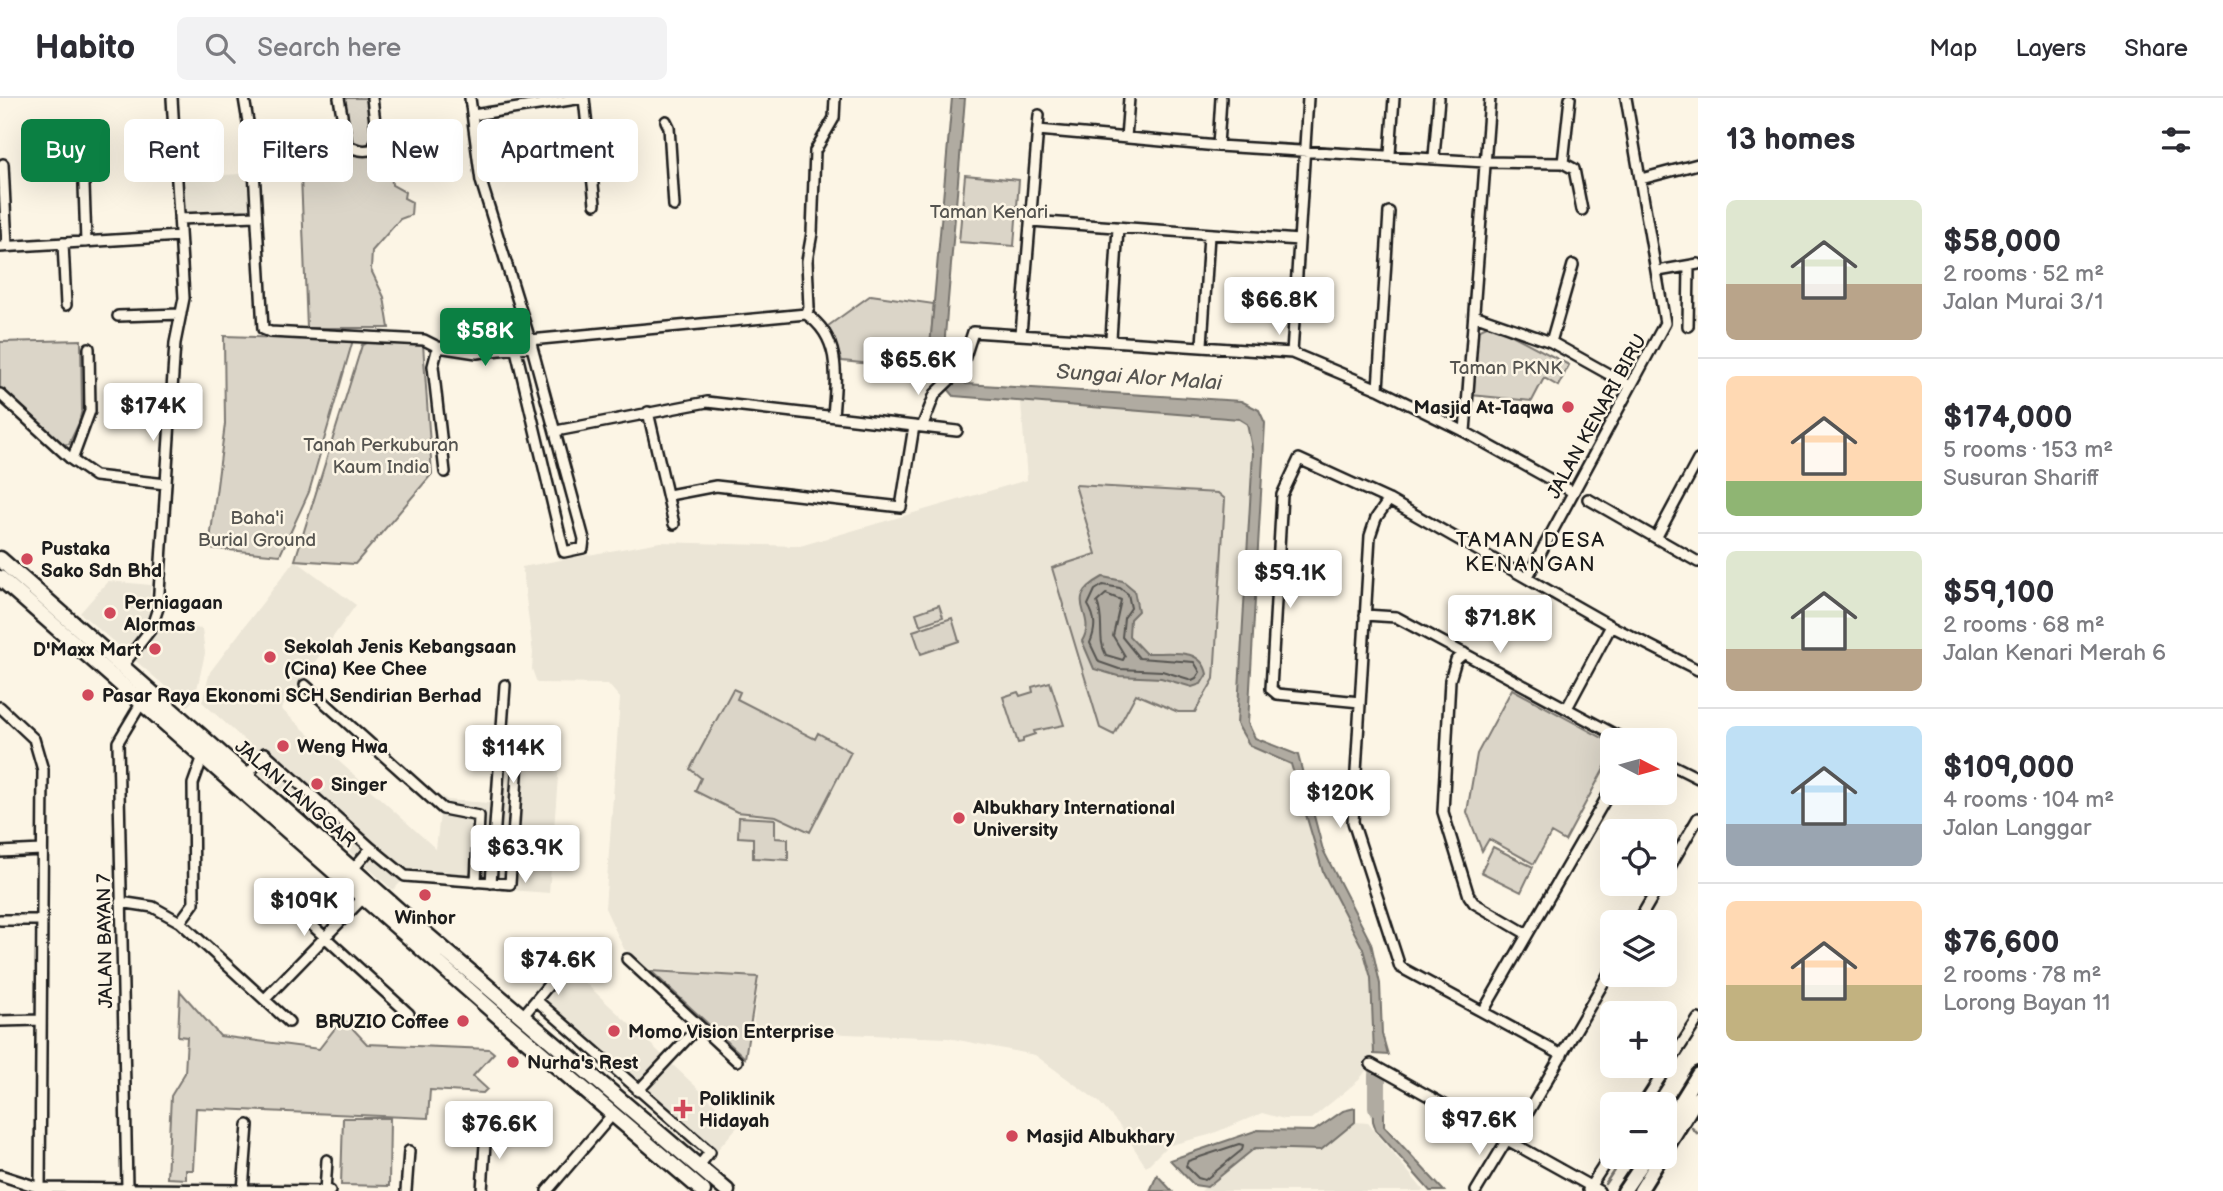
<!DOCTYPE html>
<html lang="en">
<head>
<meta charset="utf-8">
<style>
	:root { --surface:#fff; --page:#f2f2f3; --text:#2b2b33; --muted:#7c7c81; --line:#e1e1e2; --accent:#0b8043 }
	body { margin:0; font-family:"Balsamiq Sans",sans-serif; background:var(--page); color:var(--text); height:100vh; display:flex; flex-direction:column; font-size:26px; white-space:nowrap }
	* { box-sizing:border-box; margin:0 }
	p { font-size:23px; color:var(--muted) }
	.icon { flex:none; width:38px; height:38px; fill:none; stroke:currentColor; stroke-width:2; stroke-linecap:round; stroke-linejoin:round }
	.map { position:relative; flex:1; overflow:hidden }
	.details { display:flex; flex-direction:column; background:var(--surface); width:525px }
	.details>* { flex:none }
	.top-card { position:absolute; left:21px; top:21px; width:665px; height:63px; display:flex; gap:14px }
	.needle { width:46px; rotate:96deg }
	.buttons { position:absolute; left:1600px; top:630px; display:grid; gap:14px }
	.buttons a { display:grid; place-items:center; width:77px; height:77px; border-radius:10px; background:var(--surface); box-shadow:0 7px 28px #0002; font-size:35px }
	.price { position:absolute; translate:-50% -60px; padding:0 16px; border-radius:7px; background:#fff; color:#222; font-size:23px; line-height:46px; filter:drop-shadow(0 2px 4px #0008) }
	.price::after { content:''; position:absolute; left:50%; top:42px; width:21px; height:16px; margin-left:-10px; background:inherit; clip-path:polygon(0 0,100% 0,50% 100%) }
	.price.current { background:var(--accent); color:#fff }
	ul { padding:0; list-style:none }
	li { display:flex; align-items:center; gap:21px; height:175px; padding:0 28px }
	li+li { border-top:2px solid var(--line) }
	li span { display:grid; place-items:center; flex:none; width:196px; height:140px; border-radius:10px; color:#555 }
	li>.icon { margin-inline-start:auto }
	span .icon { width:84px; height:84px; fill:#fffc; stroke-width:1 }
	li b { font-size:30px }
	h2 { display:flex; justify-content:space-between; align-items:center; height:84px; padding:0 28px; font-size:30px }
	.tag { padding:0 24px; border-radius:10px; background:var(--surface); box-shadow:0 7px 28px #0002; font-size:24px; line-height:63px }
	.tag.current { background:var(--accent); color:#fff }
	header { display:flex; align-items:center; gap:42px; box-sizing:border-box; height:98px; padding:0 35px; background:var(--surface); border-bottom:2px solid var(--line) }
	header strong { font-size:33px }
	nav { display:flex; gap:38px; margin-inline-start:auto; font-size:24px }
	.search { width:490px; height:63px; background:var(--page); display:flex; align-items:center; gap:18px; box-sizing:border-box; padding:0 24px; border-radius:10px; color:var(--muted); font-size:26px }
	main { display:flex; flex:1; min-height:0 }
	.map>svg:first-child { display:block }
	.built { fill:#ebe5d6 }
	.green { fill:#dbd5c8; stroke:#7c7872; stroke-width:2 }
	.water { fill:#b0aba1; stroke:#75726c; stroke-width:2 }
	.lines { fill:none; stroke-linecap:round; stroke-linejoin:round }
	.shore { stroke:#575551; stroke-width:2 }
	.stream { stroke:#75726c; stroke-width:2.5 }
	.river { stroke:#b0aba1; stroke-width:18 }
	.street-casing { stroke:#1c1c1c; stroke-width:14 }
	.secondary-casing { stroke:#1c1c1c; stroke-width:18 }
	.primary-casing { stroke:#1c1c1c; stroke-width:19 }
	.street { stroke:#fcf5e5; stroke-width:9 }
	.secondary { stroke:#fcf5e5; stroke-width:12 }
	.primary { stroke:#fcf5e5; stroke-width:14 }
	.poi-dot { fill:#d1495b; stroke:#fcf5e5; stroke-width:2.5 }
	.labels { text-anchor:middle; stroke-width:5; stroke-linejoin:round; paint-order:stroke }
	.park-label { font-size:19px; fill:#555450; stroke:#fcf5e5 }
	.poi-label { font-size:19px; font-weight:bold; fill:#1c1c1c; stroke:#fcf5e5; text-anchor:start }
	.street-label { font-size:19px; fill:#1c1c1c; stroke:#fcf5e5 }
	.water-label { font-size:21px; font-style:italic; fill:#575551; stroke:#fcf5e5 }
	.neighbourhood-label { font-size:21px; letter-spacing:2px; fill:#1c1c1c; stroke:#fcf5e5 }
</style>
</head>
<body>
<header>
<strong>Habito</strong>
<div class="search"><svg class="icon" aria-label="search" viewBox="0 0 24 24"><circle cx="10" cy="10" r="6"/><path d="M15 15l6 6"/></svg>Search here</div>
<nav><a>Map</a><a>Layers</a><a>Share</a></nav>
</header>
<main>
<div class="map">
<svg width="1698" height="1093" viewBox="0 0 1698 1093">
	<rect width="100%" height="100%" fill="#fcf5e5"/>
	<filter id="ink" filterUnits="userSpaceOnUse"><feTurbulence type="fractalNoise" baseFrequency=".0143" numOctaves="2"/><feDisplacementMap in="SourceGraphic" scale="14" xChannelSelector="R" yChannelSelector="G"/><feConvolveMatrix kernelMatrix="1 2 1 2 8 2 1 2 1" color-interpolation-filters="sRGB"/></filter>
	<g filter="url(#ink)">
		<path class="built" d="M258 75 261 122 174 127 172 80Z
			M1021 304 1239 321 1247 326 1253 355 1237 626 1250 648 1291 666 1323 774 1363 851 1371 880 1370 900 1376 940 1371 966 1359 982 1311 1021H1284L1262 1015 1209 1037 1167 1048 1146 1069 1121 1029 1099 1004 1035 957 948 940 845 936 753 927 759 878 649 871 624 851 605 810 620 600 608 586 537 585 532 571 533 555 522 469 660 444 800 448 1027 382Z
			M295 462 356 507 281 611 436 751 442 698 447 702 489 705 494 636 561 641 549 795 401 784 393 792 244 661 252 649 202 604 210 574Z
			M108 483 151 487 147 525 202 531 205 555 195 600 188 608 80 515Z
			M563 864 738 1028 711 1059 531 900Z
			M1355 1024 1368 1025 1424 1093H1201L1255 1050 1320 1052Z"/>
		<path class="green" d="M343 0H369L374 43 369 48H358L351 44Z
			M300 52 313 56 390 57 392 87 405 94 404 100 412 104 411 117 400 121 372 153 371 172 384 199 389 230H307Z
			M965 77 1019 82 1014 148 959 144Z
			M871 197 934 206 929 260 932 272 842 263 828 228Z
			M1491 226 1569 267 1558 288 1544 280 1532 303 1471 297 1476 233Z
			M224 238 353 242 309 394 280 457 209 450 225 326Z
			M81 242 82 311 79 325 69 346 60 347 0 292V244Z
			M375 242 423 246 432 376 355 466 295 462 362 247Z
			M1075 387 1218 395 1225 401 1214 581 1195 614H1178L1136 596 1114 637 1100 630 1052 470 1096 456Z
			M939 507 943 519 920 527 916 515Z
			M952 520 959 543 921 556 913 533Z
			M1050 584 1064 627 1034 633 1035 636 1023 640V644L1018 645 1003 599 1018 594 1020 598 1033 594 1032 589Z
			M733 591 740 594 737 601 815 641 818 635 851 654 810 734 776 718 737 714 695 693 701 680 690 671Z
			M1512 591 1612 645V656L1565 743 1551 735 1534 766 1489 741 1482 753 1467 714 1477 656Z
			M739 719 775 721V740L788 741V762L753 760V740L738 739Z
			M1493 749 1533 769 1521 794 1481 774Z
			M651 873 758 879 745 960Z
			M180 893 220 938 319 951 343 920 367 946 489 951 494 955 473 978 487 991 483 995 430 992 428 1020 196 1010 193 1072H186V1081L167 1080 171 998 185 975 187 939 178 938Z
			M343 1020H390L389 1088 341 1087Z"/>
		<path class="water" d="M952 0H965L945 238C946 260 946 274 966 286L1241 303 1259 312 1265 325 1248 625 1255 640 1298 657 1323 752 1371 845 1380 886 1382 936 1388 957 1374 956 1371 880 1363 851 1323 774 1291 666 1250 648 1237 626 1253 355 1247 326 1239 321 954 298 932 272 929 260Z
			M1103 479 1123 483 1134 492 1138 513 1130 521 1129 538 1145 555C1169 556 1201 548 1207 576L1201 586 1192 589 1161 580 1118 578 1094 571 1082 543C1099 515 1059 503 1103 479Z
			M1371 983 1384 987V1028L1444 1093H1430L1376 1032 1373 1023Z
			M1355 1010V1024L1321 1052 1255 1050 1207 1089 1194 1087 1170 1062 1258 1032 1314 1033 1343 1013Z
			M1157 1077 1172 1093H1150Z"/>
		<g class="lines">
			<path class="shore" d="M1103 487 1120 490 1128 496 1131 510 1124 520 1122 539 1139 560 1194 564 1200 574 1196 580 1192 582 1162 573 1119 571 1099 564 1090 545C1096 531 1096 520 1088 507L1095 492Z
				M1106 496 1121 502 1113 538 1125 558 1123 562 1106 557C1097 541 1105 523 1097 504Z
				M1239 1046 1243 1047 1242 1052 1205 1082 1198 1080 1186 1068 1188 1063Z"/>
			<path class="stream" d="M1692 1030 1698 1036
				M1605 1086 1623 1059"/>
			<path class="river" d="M1377 1009V977"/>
			<g class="street-casing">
				<path id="street" d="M244 0 253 54 263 231 270 234 424 242 438 249 477 255 532 248
					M339 0 347 46C353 52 364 54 373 51L377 40 372 0
					M470 0 481 83 530 242 584 441 583 450 564 454 516 252
					M584 0 595 106
					M473 17 583 0
					M666 23 669 29 674 108
					M1038 32 1218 48 1485 64 1563 65 1570 0
					M1126 40 1129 0
					M1218 48 1221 0
					M1390 56 1394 0
					M83 59 86 144
					M1434 59 1439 0
					M1563 65 1574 71 1582 112
					M3 66 7 148
					M1641 81 1698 66
					M179 121 256 118
					M1031 123 1299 142
					M63 145 66 207
					M0 149 180 138
					M1658 173 1698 166
					M1474 217 1551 244 1630 288
					M118 218 181 216
					M1688 228 1689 168
					M1021 236 1039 17
					M1111 241 1118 130
					M530 242 806 216
					M1551 244 1573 167
					M1202 247 1209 137
					M438 249 433 268 445 374
					M1292 255 1308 0
					M1378 291 1389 114
					M0 296 72 362 95 378 166 386
					M648 314 674 426
					M833 318C836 280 842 240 806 216L809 210 807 163 812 135 815 53 834 20 835 0
					M922 329 935 296 961 271 973 234 1292 255 1378 291 1465 334 1573 394
					M556 333 707 304 957 333
					M1465 334 1490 0
					M72 362 90 313 89 250
					M669 397 716 388 901 409 914 328
					M1588 401 1698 464
					M1389 402 1376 420 1370 438 1353 724 1400 869 1562 957
					M1656 440 1698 362
					M1527 480 1665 225 1626 0
					M1365 517 1396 519 1625 642
					M1464 555 1456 562 1450 582 1443 714 1469 798 1474 805 1527 836
					M123 567 151 531 158 510 175 245 184 200 172 0
					M305 587 443 711 479 718 476 784
					M1360 604 1277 596 1271 591 1282 397 1299 361 1389 402 1611 528 1698 572
					M0 609 34 641 43 672 40 1090
					M1567 610 1611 528
					M1664 663 1698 680
					M244 682 265 655 371 750
					M0 754 42 752
					M353 771 371 750 405 778 510 786 519 647 501 646
					M1664 779 1698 720
					M491 785 505 587
					M279 797 409 916
					M120 804 153 809 180 824 289 924
					M0 822H41
					M180 824 194 805 193 686 203 658
					M1638 824 1660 786
					M627 861 737 963
					M265 901 364 799
					M536 902 710 1054 698 1069
					M1484 912 1612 690
					M522 919 571 860
					M0 923 41 922
					M1371 966 1599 1093
					M638 993 699 928
					M1643 1006 1698 921
					M1512 1042 1612 870
					M0 1077 40 1090 330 1093
					M127 1089 118 644 142 604
					M243 1092 248 1027
					M1588 1092 1612 1055
					M325 1093 327 1062
					M406 1093 409 1053
					M482 1093 486 1030
					M547 1093 612 1017
					M1476 1093 1508 1040"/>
			</g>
			<g class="secondary-casing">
				<path id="secondary" d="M1664 1031 1698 976
					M1664 1054 1698 999
					M1624 1093 1647 1059
					M1640 1093 1661 1059"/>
			</g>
			<g class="primary-casing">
				<path id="primary" d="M0 461 421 832 727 1093
					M0 480 512 930 703 1093"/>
			</g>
			<use href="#street" class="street"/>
			<use href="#secondary" class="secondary"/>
			<use href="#primary" class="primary"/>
		</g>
	</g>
	<g class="poi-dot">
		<circle cx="1568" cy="309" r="7"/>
		<circle cx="27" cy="461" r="7"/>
		<circle cx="110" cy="515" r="7"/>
		<circle cx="155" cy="551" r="7"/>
		<circle cx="270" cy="559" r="7"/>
		<circle cx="88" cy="597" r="7"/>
		<circle cx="283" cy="648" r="7"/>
		<circle cx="317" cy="686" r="7"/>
		<circle cx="959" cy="720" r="7"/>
		<circle cx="425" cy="797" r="7"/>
		<circle cx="463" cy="923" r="7"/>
		<circle cx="614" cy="933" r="7"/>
		<circle cx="513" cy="964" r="7"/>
		<path d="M679.5 1000.5h7v7h7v7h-7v7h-7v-7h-7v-7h7z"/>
		<circle cx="1012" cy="1038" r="7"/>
	</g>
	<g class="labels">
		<g class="park-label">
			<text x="989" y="120">Taman Kenari</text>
			<text x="1506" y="276">Taman PKNK</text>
			<text x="381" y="353">Tanah Perkuburan<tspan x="381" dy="22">Kaum India</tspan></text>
			<text x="257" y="426">Baha'i<tspan x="257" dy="22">Burial Ground</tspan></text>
		</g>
		<g class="poi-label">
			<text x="1554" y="316" text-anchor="end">Masjid At-Taqwa</text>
			<text x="41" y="457">Pustaka<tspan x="41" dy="22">Sako Sdn Bhd</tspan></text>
			<text x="124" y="511">Perniagaan<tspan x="124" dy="22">Alormas</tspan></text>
			<text x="284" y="555">Sekolah Jenis Kebangsaan<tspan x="284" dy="22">(Cina) Kee Chee</tspan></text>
			<text x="141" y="558" text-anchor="end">D'Maxx Mart</text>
			<text x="102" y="604">Pasar Raya Ekonomi SCH Sendirian Berhad</text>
			<text x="297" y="655">Weng Hwa</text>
			<text x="331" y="693">Singer</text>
			<text x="973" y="716">Albukhary International<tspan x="973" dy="22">University</tspan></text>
			<text x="425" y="826" text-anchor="middle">Winhor</text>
			<text x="449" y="930" text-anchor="end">BRUZIO Coffee</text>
			<text x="628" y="940">Momo Vision Enterprise</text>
			<text x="527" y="971">Nurha's Rest</text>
			<text x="699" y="1007">Poliklinik<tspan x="699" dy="22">Hidayah</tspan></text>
			<text x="1026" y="1045">Masjid Albukhary</text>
		</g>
		<g class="street-label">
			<text transform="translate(1596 318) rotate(-61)" y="7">JALAN KENARI BIRU</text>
			<text transform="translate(296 695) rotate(41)" y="7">JALAN LANGGAR</text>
			<text transform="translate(104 843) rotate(-91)" y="7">JALAN BAYAN 7</text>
		</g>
		<g class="water-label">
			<text transform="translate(1139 279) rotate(4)" y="7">Sungai Alor Malai</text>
		</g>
		<g class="neighbourhood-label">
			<text x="1531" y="449">TAMAN DESA<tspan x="1531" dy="24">KENANGAN</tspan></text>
		</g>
	</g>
</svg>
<div class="buttons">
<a><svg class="needle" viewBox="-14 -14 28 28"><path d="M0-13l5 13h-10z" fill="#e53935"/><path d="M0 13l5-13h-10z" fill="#7c7c81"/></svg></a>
<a><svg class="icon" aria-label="locate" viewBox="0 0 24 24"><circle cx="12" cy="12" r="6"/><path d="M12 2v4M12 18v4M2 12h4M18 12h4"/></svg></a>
<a><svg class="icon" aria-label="layers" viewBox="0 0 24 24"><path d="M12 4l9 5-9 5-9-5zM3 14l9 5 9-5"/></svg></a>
<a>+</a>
<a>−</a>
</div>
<b class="price" style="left:1279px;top:239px">$66.8K</b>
<b class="price current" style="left:485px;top:270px">$58K</b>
<b class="price" style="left:918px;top:299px">$65.6K</b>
<b class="price" style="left:153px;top:345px">$174K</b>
<b class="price" style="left:1290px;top:512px">$59.1K</b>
<b class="price" style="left:1500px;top:557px">$71.8K</b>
<b class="price" style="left:513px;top:687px">$114K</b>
<b class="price" style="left:1340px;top:732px">$120K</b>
<b class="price" style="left:525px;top:787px">$63.9K</b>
<b class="price" style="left:304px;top:840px">$109K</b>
<b class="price" style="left:558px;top:899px">$74.6K</b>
<b class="price" style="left:1479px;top:1059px">$97.6K</b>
<b class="price" style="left:499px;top:1063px">$76.6K</b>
<div class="top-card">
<a class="tag current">Buy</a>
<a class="tag">Rent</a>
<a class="tag">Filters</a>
<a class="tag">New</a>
<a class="tag">Apartment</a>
</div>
</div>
<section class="details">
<h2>13 homes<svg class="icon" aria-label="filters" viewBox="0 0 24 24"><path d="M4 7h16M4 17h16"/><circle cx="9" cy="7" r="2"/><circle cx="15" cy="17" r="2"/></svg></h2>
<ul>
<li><span style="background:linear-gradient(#dfe7d0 60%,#b9a48a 0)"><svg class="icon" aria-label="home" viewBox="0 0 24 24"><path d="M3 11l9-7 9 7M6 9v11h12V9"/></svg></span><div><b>$58,000</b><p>2 rooms · 52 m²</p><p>Jalan Murai 3/1</p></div></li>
<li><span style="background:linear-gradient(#ffd9b3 75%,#8fb573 0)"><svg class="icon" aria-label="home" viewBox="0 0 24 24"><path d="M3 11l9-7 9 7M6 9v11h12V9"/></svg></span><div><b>$174,000</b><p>5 rooms · 153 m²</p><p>Susuran Shariff</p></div></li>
<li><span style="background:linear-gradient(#dfe7d0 70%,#b9a48a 0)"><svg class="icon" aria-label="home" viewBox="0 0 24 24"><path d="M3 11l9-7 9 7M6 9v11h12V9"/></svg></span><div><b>$59,100</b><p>2 rooms · 68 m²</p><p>Jalan Kenari Merah 6</p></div></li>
<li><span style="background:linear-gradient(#bfe0f5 70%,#9aa5b1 0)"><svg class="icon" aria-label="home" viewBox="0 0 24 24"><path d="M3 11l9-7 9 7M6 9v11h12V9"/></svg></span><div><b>$109,000</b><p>4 rooms · 104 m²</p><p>Jalan Langgar</p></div></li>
<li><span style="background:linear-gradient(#ffd9b3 60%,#c2b280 0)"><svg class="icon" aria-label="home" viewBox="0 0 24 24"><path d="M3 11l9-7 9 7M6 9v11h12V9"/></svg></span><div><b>$76,600</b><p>2 rooms · 78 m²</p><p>Lorong Bayan 11</p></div></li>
</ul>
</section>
</main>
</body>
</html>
